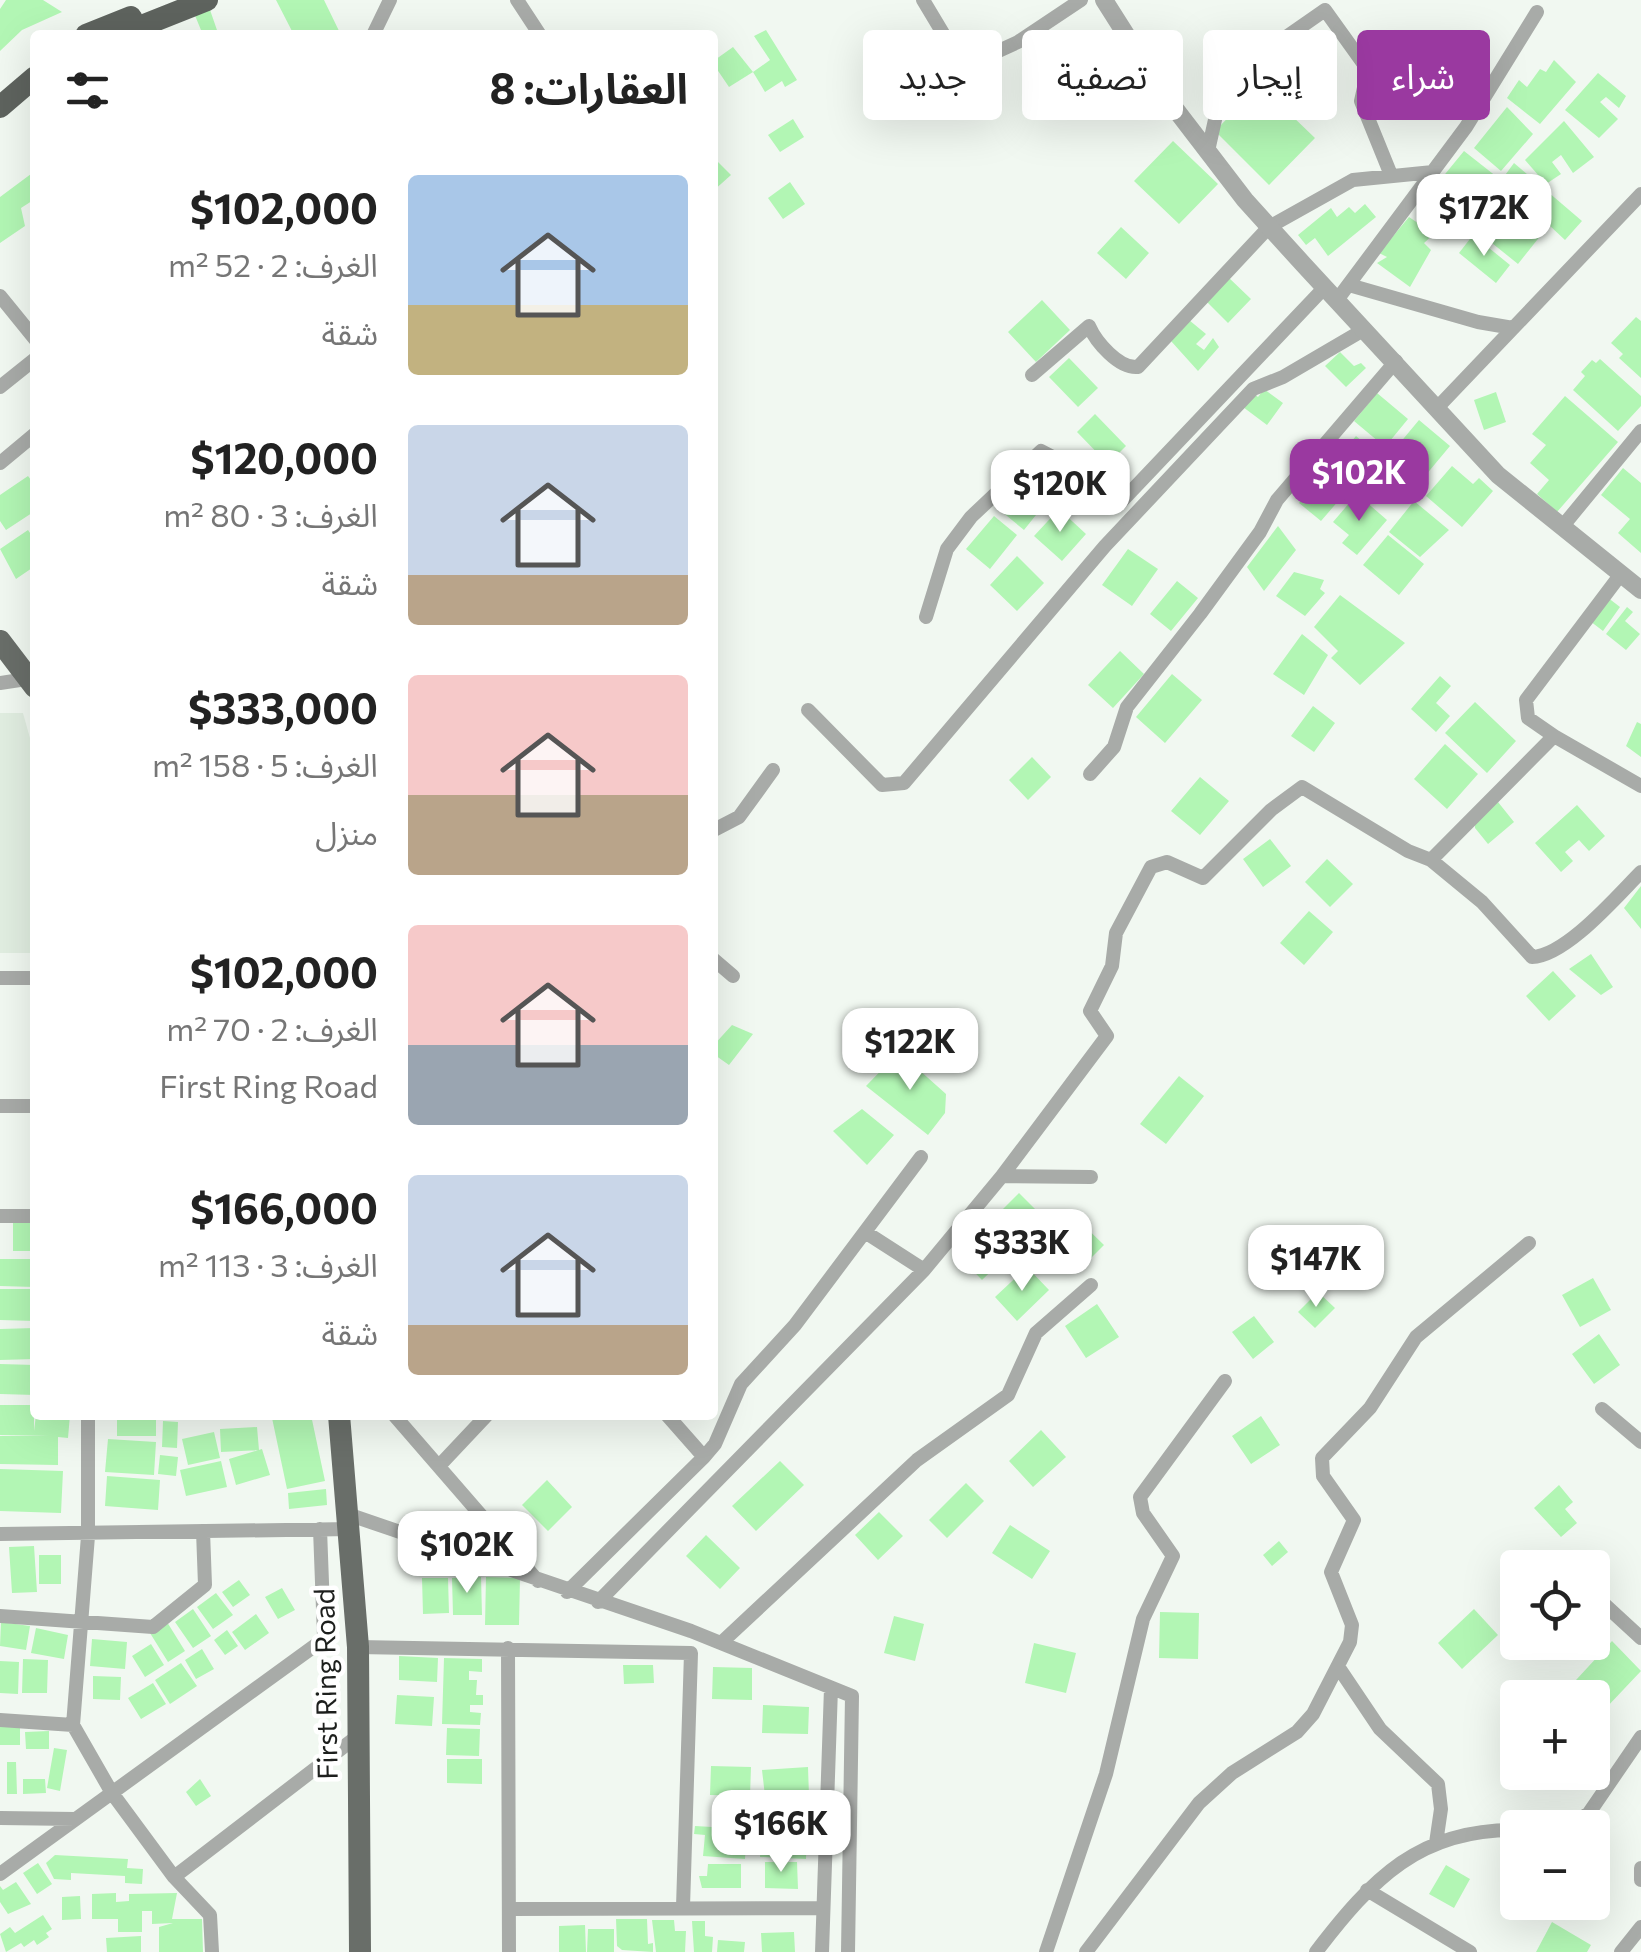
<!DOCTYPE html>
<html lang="ar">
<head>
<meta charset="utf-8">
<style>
	:root { --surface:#fff; --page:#f6f6f6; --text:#222; --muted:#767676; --accent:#9a39a0 }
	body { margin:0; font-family:Commissioner,"Noto Sans Arabic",sans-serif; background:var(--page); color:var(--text); direction:rtl; height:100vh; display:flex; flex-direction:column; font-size:38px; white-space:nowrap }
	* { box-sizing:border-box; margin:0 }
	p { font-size:32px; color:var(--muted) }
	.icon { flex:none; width:55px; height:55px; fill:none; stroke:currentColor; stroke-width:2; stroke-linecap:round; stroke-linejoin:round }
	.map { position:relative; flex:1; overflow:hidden; direction:ltr }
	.sheet { position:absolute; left:30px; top:30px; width:688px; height:1390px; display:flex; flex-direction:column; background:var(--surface); border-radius:10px; box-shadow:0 10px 40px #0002; direction:rtl }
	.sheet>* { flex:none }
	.banner { position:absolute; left:748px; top:30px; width:742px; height:90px; direction:rtl; display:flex; gap:20px }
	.tools { position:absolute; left:1500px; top:1550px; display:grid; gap:20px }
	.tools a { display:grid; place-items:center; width:110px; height:110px; border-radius:10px; background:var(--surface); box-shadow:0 10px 40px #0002; font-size:50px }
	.price { position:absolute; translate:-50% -85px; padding:0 22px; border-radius:20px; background:#fff; color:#222; font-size:32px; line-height:65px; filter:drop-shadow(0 2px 5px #0008) }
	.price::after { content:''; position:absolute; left:50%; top:60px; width:30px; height:22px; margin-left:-15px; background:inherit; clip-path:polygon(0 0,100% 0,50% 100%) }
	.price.selected { background:var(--accent); color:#fff }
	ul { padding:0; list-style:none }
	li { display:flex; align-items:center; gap:30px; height:250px; padding:0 30px }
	li span { display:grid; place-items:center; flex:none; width:280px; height:200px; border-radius:10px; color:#555 }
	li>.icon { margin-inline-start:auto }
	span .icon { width:120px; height:120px; fill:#fffc; stroke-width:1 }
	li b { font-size:42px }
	h2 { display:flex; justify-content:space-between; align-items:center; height:120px; padding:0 30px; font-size:42px }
	.tag { padding:0 35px; border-radius:10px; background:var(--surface); box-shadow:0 10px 40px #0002; font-size:35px; line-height:90px }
	.tag.selected { background:var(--accent); color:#fff }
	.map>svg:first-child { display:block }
	.built { fill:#e1eee1 }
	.building { fill:#b2f6b4 }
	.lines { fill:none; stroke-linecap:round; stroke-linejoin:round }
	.minor { stroke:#a8aba8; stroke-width:14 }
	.tertiary { stroke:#a8aba8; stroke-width:18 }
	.primary { stroke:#696e69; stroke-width:22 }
	.trunk { stroke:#5e635e; stroke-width:22 }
	.labels { text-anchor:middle; stroke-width:9; stroke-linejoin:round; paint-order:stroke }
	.street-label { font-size:28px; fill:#1d1f1d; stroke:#fff }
</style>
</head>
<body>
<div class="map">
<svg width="1641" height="1952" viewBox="0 0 1641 1952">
	<rect width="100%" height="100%" fill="#f1f8f1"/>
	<path class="built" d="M0 713H23L35 756V953H0Z"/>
	<path class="building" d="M6 0H43L62 12 22 30 0 51V9Z
		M276 0H324L341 35H294Z
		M209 7 218 33 203 35 194 13Z
		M766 30 797 80 785 87 782 81 765 92 753 72 770 60 754 36Z
		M1297 33 1322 65 1287 93 1275 78 1281 73 1267 56Z
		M733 47 753 72 729 87 712 62Z
		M902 48 916 72 879 94 865 70Z
		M1554 60 1576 82 1540 124 1507 98 1519 80 1527 87 1540 69 1546 72Z
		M1598 73 1626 96 1619 108 1606 97 1600 102 1618 119 1599 138 1565 110Z
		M1260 85 1315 138 1269 185 1215 131Z
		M1507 107 1533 134 1501 171 1474 148Z
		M793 119 804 137 780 152 768 135Z
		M1564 121 1594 157 1573 173 1561 155 1552 162 1561 174 1546 184 1525 160Z
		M1173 141 1218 184 1179 224 1134 181Z
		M1464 151 1497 177 1458 229 1431 205 1441 198 1432 190Z
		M712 156 731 175 712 192Z
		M1514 163 1582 221 1565 240 1549 225 1518 264 1477 231 1507 194 1497 186Z
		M35 171V199L21 208 25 226 0 243V197Z
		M790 182 805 204 783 219 768 198Z
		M1365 204 1376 217 1328 256 1315 238 1306 245 1298 235 1331 208 1337 217 1349 207 1355 213Z
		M1409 217 1434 234 1424 243 1431 250 1410 287 1377 263 1387 257 1379 253Z
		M1121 227 1149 253 1126 279 1097 253Z
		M1473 235 1510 265 1496 283 1459 253Z
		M1227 276 1251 299 1228 323 1204 299Z
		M1042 300 1070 330 1036 362 1008 332Z
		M1636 317 1641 321V378L1619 358 1623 354 1611 343Z
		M1189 320 1206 334 1196 344 1204 350 1213 338 1219 347 1198 371 1171 341Z
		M1340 352 1354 366 1361 363 1366 368 1346 387 1325 366Z
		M1069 358 1098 388 1078 407 1049 377Z
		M1600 359 1641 396V406L1618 431 1573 390 1585 376 1581 372 1592 360 1596 363Z
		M1264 389 1283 403 1267 425 1243 407 1253 393 1258 397Z
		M1496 392 1506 422 1484 430 1474 400Z
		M1377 393 1408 419 1385 447 1354 421Z
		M1565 396 1618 442 1557 512 1537 494 1549 480 1530 463 1546 445 1532 434Z
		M1095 414 1126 446 1108 464 1077 432Z
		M1419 420 1450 446 1425 476 1394 450Z
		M1356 436 1378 455 1321 521 1299 503Z
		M1392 454 1422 478 1404 501 1374 477Z
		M1452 466 1473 484 1479 478 1493 491 1462 527 1426 496Z
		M1623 468 1641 483V553L1618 533 1630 519 1601 495Z
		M28 476 35 485V511L6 530 0 521V495Z
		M1025 481 1048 500 1024 530 1001 511Z
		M1357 494 1387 520 1357 555 1342 543 1349 535 1333 522Z
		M1414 501 1449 530 1420 557 1389 532Z
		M1059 509 1086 534 1062 561 1034 536Z
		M994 516 1017 535 990 569 966 549Z
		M1278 526 1296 550 1264 591 1247 567Z
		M28 530 35 540V566L16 579 0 549Z
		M1388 535 1424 564 1399 595 1363 565Z
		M1128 549 1158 569 1132 606 1102 585Z
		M1017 556 1044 583 1017 611 990 585Z
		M1294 572 1324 580 1320 589 1325 593 1305 616 1276 596Z
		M1177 581 1198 598 1171 631 1150 614Z
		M1340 595 1405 643 1360 685 1331 658 1338 651 1314 627Z
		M1607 597 1620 607 1603 631 1590 621Z
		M1627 607 1633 612 1625 621 1640 634 1626 650 1606 634Z
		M1302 634 1328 655 1304 695 1273 674Z
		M1120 651 1144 674 1113 708 1088 685Z
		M1172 674 1202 700 1165 743 1136 717Z
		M1440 676 1451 686 1436 703 1450 716 1436 732 1411 709Z
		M1475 702 1516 741 1487 773 1445 733Z
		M1313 706 1335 723 1314 752 1291 736Z
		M1637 722 1641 724V757L1626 746Z
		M1445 744 1478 774 1447 809 1414 779Z
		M1032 757 1051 777 1028 800 1009 780Z
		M1200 777 1229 801 1200 835 1171 811Z
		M1498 802 1514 822 1488 844 1475 828V822Z
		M1577 805 1605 836 1589 851 1579 840 1565 852 1573 861 1561 872 1535 843Z
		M1270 839 1291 866 1263 887 1243 859Z
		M1327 859 1353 884 1330 907 1305 882Z
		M1641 886V929L1624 908Z
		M1309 911 1333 932 1304 965 1280 943Z
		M1591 954 1613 987 1601 995 1569 969Z
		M1553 971 1576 996 1549 1021 1526 996Z
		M732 1025 753 1034 729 1065 712 1053V1047Z
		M899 1052 946 1094 945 1113 928 1135 866 1086Z
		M1179 1076 1204 1096 1166 1144 1140 1124Z
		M862 1109 894 1135 867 1165 833 1131Z
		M1019 1193 1044 1218 1018 1245 992 1220Z
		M1072 1214 1104 1245 1076 1273 1045 1243Z
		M13 1221H35V1251H13Z
		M989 1225 1013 1250 982 1280 958 1255Z
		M0 1259H35V1287L0 1286Z
		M1027 1267 1049 1290 1017 1321 995 1297Z
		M1593 1278 1611 1310 1580 1327 1562 1295Z
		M0 1289H35V1321L0 1320Z
		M1318 1292 1335 1308 1315 1328 1298 1312Z
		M1097 1304 1119 1337 1086 1358 1065 1326Z
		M1254 1316 1274 1342 1253 1359 1232 1332Z
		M35 1328V1359L0 1360V1329Z
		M1599 1334 1620 1365 1594 1384 1572 1354Z
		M0 1364 35 1365V1395L0 1394Z
		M0 1405H34V1431L36 1415H70L68 1438 58 1437V1465L0 1464V1436H49L0 1435Z
		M117 1415H156V1436H117Z
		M285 1415H311L325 1481 287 1489 272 1418Z
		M1261 1416 1280 1445 1251 1464 1232 1436Z
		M163 1421 178 1422 177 1448 162 1447Z
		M257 1427 259 1450 221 1452 220 1429Z
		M1041 1430 1066 1457 1033 1487 1009 1461Z
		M214 1432 220 1458 188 1465 182 1439Z
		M108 1439 156 1442 154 1475 105 1472Z
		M262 1449 270 1475 236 1485 229 1459Z
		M160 1455 178 1457 176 1476 158 1474Z
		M221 1461 227 1487 186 1496 180 1470Z
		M780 1461 804 1485 756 1531 732 1506Z
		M0 1469 63 1471 61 1513 0 1511Z
		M107 1476 160 1480 158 1510 105 1506Z
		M547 1480 572 1507 548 1531 522 1505Z
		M966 1483 984 1501 947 1538 929 1520Z
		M1559 1485 1573 1502 1565 1509 1577 1523 1561 1537 1534 1508Z
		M326 1489 327 1505 289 1509 288 1493Z
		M879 1512 903 1536 878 1560 855 1535Z
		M1010 1525 1050 1551 1032 1579 992 1553Z
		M706 1535 740 1568 720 1589 686 1556Z
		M1279 1541 1288 1552 1272 1566 1263 1555Z
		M34 1546 37 1592 12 1593 9 1547Z
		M39 1555H61V1584H39Z
		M481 1577 482 1615H453L452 1578Z
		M486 1577 520 1578 519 1625H485Z
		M422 1578H448L449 1613 423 1614Z
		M239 1580 250 1595 233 1607 222 1592Z
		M282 1588 295 1610 278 1619 265 1597Z
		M216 1593 233 1615 213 1629 197 1607Z
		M193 1609 211 1636 193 1648 175 1622Z
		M1474 1609 1498 1635 1462 1669 1438 1643Z
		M1160 1612 1199 1613 1198 1659 1159 1658Z
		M256 1614 269 1633 245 1650 232 1632Z
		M894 1616 924 1624 915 1661 884 1653Z
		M1 1622 30 1626 26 1650 0 1646Z
		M167 1622 185 1651 168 1662 150 1633Z
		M36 1628 68 1635 64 1659 31 1653Z
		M227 1630 238 1646 225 1655 214 1640Z
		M92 1639 127 1642 125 1669 90 1666Z
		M1612 1641 1641 1671 1606 1708 1576 1680Z
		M1034 1643 1076 1653 1066 1693 1025 1683Z
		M151 1644 164 1665 145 1677 132 1656Z
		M202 1649 214 1669 196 1679 185 1660Z
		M399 1656 438 1658 437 1682 399 1680Z
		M444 1658 482 1659V1672L469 1671V1680H477L476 1695H483V1705H470V1712L481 1713 480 1725 442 1724Z
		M23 1659 48 1660 47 1693H22Z
		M0 1661 19 1662 18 1694 0 1693Z
		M181 1663 197 1686 170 1704 155 1680Z
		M623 1665H653L654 1683 624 1684Z
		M713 1667 752 1668V1700L712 1699Z
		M93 1676 121 1677 120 1700 93 1699Z
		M153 1683 166 1704 141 1719 128 1698Z
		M397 1695 434 1697 432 1726 395 1724Z
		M763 1705 809 1707 808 1734 762 1733Z
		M20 1725V1745H0V1726Z
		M447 1728 480 1729 479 1756 446 1755Z
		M49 1731V1749H26L25 1732Z
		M54 1748 67 1750 60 1791 47 1788Z
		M447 1759H482V1784L447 1783Z
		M7 1762H16L17 1794H7Z
		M711 1766 751 1767 750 1796 710 1795Z
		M808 1767 809 1796H765L762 1770Z
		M23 1779H45L46 1793 23 1794Z
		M200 1779 211 1796 196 1806 186 1792Z
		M695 1826 747 1829 745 1859 703 1856 705 1835 694 1834Z
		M762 1829 807 1832 806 1859 760 1857Z
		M55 1855 128 1859 127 1868 143 1869 142 1884 125 1883V1876L71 1873V1880L54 1879 46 1863Z
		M765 1862H797L798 1889 765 1888Z
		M38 1863 52 1884 37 1894 23 1873Z
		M708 1864H741V1888H702L699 1876H707Z
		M1446 1865 1470 1879 1454 1908 1429 1894Z
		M16 1882 31 1904 8 1914 0 1902V1886L3 1890Z
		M116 1893V1902L129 1901V1894L177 1893 172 1919H202L203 1952H159V1927L173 1923 152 1924V1911H142V1932H118V1919H92V1894Z
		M80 1896 81 1919 62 1920V1897Z
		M43 1915 52 1929 46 1933 49 1937 37 1945 34 1940 24 1947 21 1943 6 1952 0 1934 10 1927 15 1933Z
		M616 1919H647L648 1944 653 1943V1952L622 1950 617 1946Z
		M652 1920H674L675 1931H686L685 1952H656Z
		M692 1921H705V1936L713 1937 712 1952H694Z
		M1552 1922 1591 1945 1587 1952H1536Z
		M585 1925 586 1952H559V1926Z
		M588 1929H614V1952H587Z
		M794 1932 795 1952H762L761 1933Z
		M141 1936V1952H107L106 1938Z
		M718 1940 745 1942 744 1952H717Z"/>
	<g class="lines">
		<path class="minor" d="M517 0 540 35
			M923 0 959 60 970 64 1018 42 1081 0
			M373 35 390 0
			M1208 151 1221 93 1229 77 1325 10 1368 70 1361 101 1391 175
			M1349 285 1478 322 1513 328
			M0 296 35 339
			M1337 300 1466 127 1537 12
			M1032 375 1089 326C1096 342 1119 369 1138 367L1269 227 1353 180 1433 172
			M0 387 35 359
			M1437 408 1641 194
			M0 463 35 434
			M1562 527 1641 431
			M926 617 947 549 971 517 1041 451 1064 463 1109 503 1121 502 1325 287
			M0 683 33 678
			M808 710 882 785 904 783 1105 546 1253 389 1283 377 1365 329
			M1554 736 1641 786
			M1090 774 1114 747 1127 707 1200 614 1260 532 1277 500 1396 361
			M712 831 739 817 773 770
			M1431 860 1482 902 1532 957C1566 956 1617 896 1641 872
			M712 958 733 976
			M0 978H35
			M0 1106H35
			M1002 1176 1107 1036 1090 1011 1112 966 1116 933 1151 867 1167 862 1203 878 1271 810 1302 787 1408 851 1431 860 1554 736 1528 718 1526 700 1621 574
			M0 1216H35
			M865 1232 924 1270
			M1602 1409 1641 1442
			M88 1415V1536L73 1725 112 1793 174 1877 210 1915 212 1952
			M394 1415 538 1581
			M667 1415 704 1457
			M439 1466 487 1415
			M350 1515 691 1631 852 1696 848 1952
			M0 1534 351 1529
			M567 1592 704 1457 715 1444 741 1384 795 1325 921 1157
			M1592 1593 1641 1638
			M598 1602 924 1270 1002 1176 1091 1177
			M0 1616 153 1627 205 1585 203 1531
			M721 1643 917 1460 1008 1395 1036 1333 1091 1285
			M358 1647 691 1653 683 1907
			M508 1648 509 1952
			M1339 1668 1380 1729 1438 1784 1441 1809 1436 1843
			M0 1720 73 1725
			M0 1818 75 1819
			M1566 1828 1589 1813 1641 1737
			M1641 1868V1880
			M0 1874 320 1642 324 1636 320 1529
			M174 1877 359 1735
			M1367 1890 1470 1952
			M510 1909 823 1908
			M822 1952 831 1688
			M1046 1952 1106 1774 1143 1619 1173 1556 1143 1513 1140 1497 1225 1381
			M1086 1952 1199 1803 1232 1773 1297 1732 1313 1714 1350 1642 1352 1625 1331 1572 1354 1520 1323 1476 1322 1458 1370 1408 1416 1337 1529 1243
			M1316 1952C1372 1879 1420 1828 1518 1830
			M1621 1952 1641 1927"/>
		<path class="tertiary" d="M1104 0 1163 93 1245 200 1303 264 1498 475 1641 590"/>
		<path class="primary" d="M0 641 35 687
			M339 1415 358 1647 360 1952"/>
		<path class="trunk" d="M86 35 131 17
			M119 35 207 0
			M0 107 35 77"/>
	</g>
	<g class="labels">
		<g class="street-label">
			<text transform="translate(326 1684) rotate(-91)" y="10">First Ring Road</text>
		</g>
	</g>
</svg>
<div class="tools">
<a><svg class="icon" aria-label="locate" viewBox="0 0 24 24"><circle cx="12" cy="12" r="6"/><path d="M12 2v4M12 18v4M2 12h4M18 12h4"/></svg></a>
<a>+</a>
<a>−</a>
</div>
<b class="price" style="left:1484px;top:259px">$172K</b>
<b class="price selected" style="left:1359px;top:524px">$102K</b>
<b class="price" style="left:1060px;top:535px">$120K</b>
<b class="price" style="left:910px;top:1093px">$122K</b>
<b class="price" style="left:1022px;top:1294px">$333K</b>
<b class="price" style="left:1316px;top:1310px">$147K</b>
<b class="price" style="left:467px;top:1596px">$102K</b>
<b class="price" style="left:781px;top:1875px">$166K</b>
<div class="banner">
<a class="tag selected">شراء</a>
<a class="tag">إيجار</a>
<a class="tag">تصفية</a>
<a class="tag">جديد</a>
</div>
<section class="sheet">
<h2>العقارات: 8<svg class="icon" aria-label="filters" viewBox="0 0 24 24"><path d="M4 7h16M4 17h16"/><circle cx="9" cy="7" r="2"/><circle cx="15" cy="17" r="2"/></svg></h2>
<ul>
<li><span style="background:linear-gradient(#a9c7e8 65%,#c2b280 0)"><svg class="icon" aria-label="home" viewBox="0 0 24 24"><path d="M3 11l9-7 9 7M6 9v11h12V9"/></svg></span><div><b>$102,000</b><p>الغرف: 2 · 52 m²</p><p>شقة</p></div></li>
<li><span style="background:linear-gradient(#c9d6e8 75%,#b9a48a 0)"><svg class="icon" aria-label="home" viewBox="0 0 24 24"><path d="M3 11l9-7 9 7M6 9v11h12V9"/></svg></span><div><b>$120,000</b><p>الغرف: 3 · 80 m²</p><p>شقة</p></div></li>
<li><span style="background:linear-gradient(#f6c9c9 60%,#b9a48a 0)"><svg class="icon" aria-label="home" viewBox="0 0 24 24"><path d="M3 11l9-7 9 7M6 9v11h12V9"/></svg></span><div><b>$333,000</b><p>الغرف: 5 · 158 m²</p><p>منزل</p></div></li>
<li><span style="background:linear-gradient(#f6c9c9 60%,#9aa5b1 0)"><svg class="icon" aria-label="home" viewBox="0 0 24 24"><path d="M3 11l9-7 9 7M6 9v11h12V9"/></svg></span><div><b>$102,000</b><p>الغرف: 2 · 70 m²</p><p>First Ring Road</p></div></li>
<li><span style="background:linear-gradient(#c9d6e8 75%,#b9a48a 0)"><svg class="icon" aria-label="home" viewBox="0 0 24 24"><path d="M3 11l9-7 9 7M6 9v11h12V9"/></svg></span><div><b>$166,000</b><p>الغرف: 3 · 113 m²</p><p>شقة</p></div></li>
</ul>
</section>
</div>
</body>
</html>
